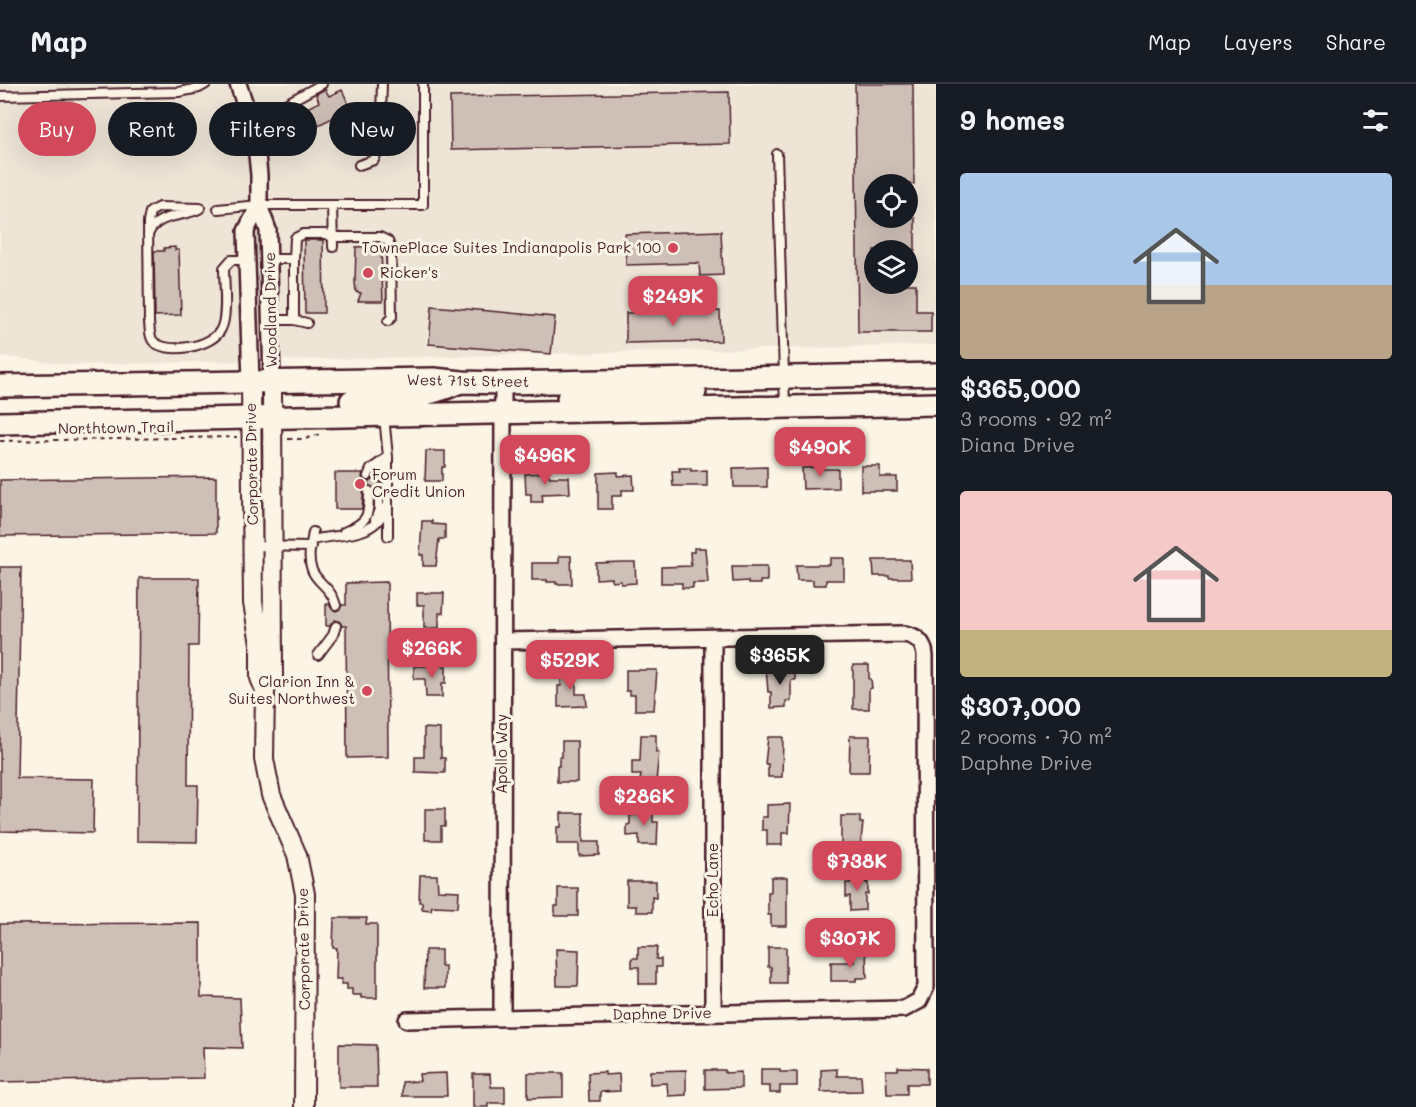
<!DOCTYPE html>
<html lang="en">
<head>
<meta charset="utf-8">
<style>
	:root { --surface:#171b24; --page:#242831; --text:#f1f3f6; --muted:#9ea1a6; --line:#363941; --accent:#d1495b }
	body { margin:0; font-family:Mali,sans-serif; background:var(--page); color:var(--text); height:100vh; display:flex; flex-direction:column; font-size:22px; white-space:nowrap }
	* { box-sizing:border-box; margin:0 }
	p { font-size:20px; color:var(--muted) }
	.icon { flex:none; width:33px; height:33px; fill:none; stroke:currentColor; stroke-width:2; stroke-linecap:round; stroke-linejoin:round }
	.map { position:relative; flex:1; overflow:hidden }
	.side { display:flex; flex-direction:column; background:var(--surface); width:480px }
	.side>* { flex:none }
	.hud { position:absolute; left:18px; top:18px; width:570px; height:54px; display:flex; gap:12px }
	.controls { position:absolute; left:864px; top:90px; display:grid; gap:12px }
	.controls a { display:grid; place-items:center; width:54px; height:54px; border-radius:50%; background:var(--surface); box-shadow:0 6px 24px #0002; font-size:30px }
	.price { position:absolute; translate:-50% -51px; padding:0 14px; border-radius:12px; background:var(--accent); color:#fff; font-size:20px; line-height:39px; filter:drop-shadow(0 2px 3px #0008) }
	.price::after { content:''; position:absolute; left:50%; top:36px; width:18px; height:14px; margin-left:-9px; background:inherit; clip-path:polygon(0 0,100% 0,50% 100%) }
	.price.selected { background:#222; color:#fff }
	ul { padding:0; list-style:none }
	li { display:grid; align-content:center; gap:12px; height:318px; padding:0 24px }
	li span { display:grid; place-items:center; height:186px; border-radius:6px; color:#555 }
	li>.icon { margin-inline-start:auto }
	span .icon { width:108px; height:108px; fill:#fffc; stroke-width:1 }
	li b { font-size:26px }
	h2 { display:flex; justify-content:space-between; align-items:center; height:72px; padding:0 24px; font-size:26px }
	.chip { padding:0 21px; border-radius:27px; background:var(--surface); box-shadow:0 6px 24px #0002; font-size:21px; line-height:54px }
	.chip.selected { background:var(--accent); color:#fff }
	header { display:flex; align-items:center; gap:36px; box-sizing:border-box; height:84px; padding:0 30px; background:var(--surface); border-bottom:2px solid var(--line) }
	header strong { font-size:28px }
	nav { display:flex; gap:33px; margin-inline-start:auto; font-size:21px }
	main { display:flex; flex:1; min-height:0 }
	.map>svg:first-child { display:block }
	.built { fill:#eee5d7; fill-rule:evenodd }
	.building { fill:#cfc0b7; stroke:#4a1f2b; stroke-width:1.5 }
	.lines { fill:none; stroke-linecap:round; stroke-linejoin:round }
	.service-casing { stroke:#4a1f2b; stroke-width:12 }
	.minor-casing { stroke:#4a1f2b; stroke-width:20 }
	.tertiary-casing { stroke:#4a1f2b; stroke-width:22 }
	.secondary-casing { stroke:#4a1f2b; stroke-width:26 }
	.path { stroke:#4a1f2b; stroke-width:2; stroke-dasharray:4.5 4.5; stroke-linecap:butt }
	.service { stroke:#fcf5e5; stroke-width:8 }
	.minor { stroke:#fcf5e5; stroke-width:15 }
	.tertiary { stroke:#fcf5e5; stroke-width:18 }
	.secondary { stroke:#fcf5e5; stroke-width:21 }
	.poi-dot { fill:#d1495b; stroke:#fcf5e5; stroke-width:2 }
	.labels { text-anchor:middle; stroke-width:6; stroke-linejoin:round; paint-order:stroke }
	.poi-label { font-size:15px; fill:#4a1f2b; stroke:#fcf5e5; text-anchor:end }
	.street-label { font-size:15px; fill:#4a1f2b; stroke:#fcf5e5 }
</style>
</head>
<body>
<header>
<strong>Map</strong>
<nav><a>Map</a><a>Layers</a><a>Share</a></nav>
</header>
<main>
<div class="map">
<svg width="936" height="1023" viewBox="0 0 936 1023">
	<rect width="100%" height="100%" fill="#fcf5e5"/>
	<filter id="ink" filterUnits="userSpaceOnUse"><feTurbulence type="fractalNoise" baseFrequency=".0167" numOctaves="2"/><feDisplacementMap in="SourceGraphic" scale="12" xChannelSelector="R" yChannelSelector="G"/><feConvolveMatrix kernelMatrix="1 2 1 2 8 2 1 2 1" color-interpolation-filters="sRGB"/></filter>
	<g filter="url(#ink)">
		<path class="built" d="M0 0H936V261L70 281 0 272ZM874 100H908V134H874ZM874 166H908V200H874Z"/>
		<path class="building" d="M855 0H913L914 100H874V134H915V166H874V200H916V227H931V248H858Z
			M325 5 329 12 342 6 351 25 308 46 299 28 319 18 316 10Z
			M729 8 730 60 451 66 450 13Z
			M721 147 723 191 700 192 699 179 626 181 625 150Z
			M304 156H323L324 229H305Z
			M381 162 383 217H358L361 209 356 208 355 198 356 163Z
			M175 163V166H179L181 231 155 232 154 167H164V164Z
			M432 222 555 233 551 270 429 260Z
			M720 227 721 257 626 259V229Z
			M426 367H445V383H442V397H425Z
			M861 382H880V393H897V407H861Z
			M767 383V403H734L733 384Z
			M818 383V385H838V404L803 405 802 384Z
			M679 384H691V387L707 386V402H673L672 387H680Z
			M618 388V392L633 391 634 406H622V412H612V425H598V389Z
			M335 389H363L362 393 365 397 369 398 373 395 377 399 382 398V403L374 404 368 401 364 403 362 425H335Z
			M542 389 549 391 550 393H569L570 409 542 410 543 418H531V410H526L525 390Z
			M216 393V449L0 452V396Z
			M422 437H432V440L445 441V455H439L436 482H423V471H420Z
			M694 464H705L708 499H693V504H682V499H661V483L691 482 690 468H694Z
			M559 472H571L572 500H556V498H547V496H532V479H559Z
			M830 474H844V496H826V501H813V496H797L796 481H830Z
			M873 476H910L911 494H889V492H874Z
			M623 478H635L636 499 621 500V497L612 498V494L596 495V479Z
			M732 482H767V497H760V500H748V497L733 498Z
			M0 483H21L17 694 94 695 93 749 0 747Z
			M139 494H199L198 562H189L188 701H198L197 758 137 757Z
			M387 498 388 673 347 674 346 542H342L340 538 335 536 330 542H326V520H329L332 525 336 527 340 525 342 521H346V499Z
			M417 509H444L443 529H439V544H424V521H417Z
			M853 581H869V595H871L872 604 869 605V625H853Z
			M414 582H446V599H442V613H426L425 595H414Z
			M766 585H795V596H791V617H786V623L771 624V608H768Z
			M626 586H657L654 626H635V611H630V607H626Z
			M561 587H576V610H586L587 622 558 623V602H561Z
			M424 644 440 645V664H441V674H445V689L415 688V673H424Z
			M641 651H656V668H659L656 697H640L641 691H632V677H640Z
			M850 652H870L869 688H849Z
			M768 653H783L782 693H768V680H765Z
			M562 657H577V698H557V682H559V673H562Z
			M790 720 789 749H782V761H767V746H762V733H767V721Z
			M653 723V738H658L657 761H639V751L627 752V741L630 740V731H637V724Z
			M425 725H445V742H441V756H425Z
			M561 729H583V758H599V771L579 772V760H557V743H561Z
			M841 732H860V739H863L860 764 841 763Z
			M420 791H437L438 806 459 807 458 823 432 822 431 826 422 825V818H419Z
			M850 791H865V799L868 798V810H865V826L850 827V812L846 813V799H851Z
			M771 793H787V842H771V831H768V808H771Z
			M627 797H656V814L652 813V828H636V822H627Z
			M558 804H578V832H555V822H558Z
			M334 834H367L366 840H377V914H361V911H352V905H347V900H341L342 895H336L337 864H333Z
			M201 839V913L240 914 242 964 203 963 204 994 0 998V840Z
			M638 863H657L656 875H661V883H656V900H639V883H632V874H638Z
			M768 863H786V899H771V883H768Z
			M556 865 579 866 578 902H557Z
			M425 866H441V882H445V904H424Z
			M853 867H866L867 894H856V897H831V878H854Z
			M339 960 376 961 377 1003H339Z
			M898 983 927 984V1000H907V1010H887L886 986H898Z
			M761 985H780V988H797V1002H780V1009H770V1002H761Z
			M837 985V992H861L862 1007 821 1008V986Z
			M686 986V1011L668 1012 667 999 650 1000V987Z
			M705 986H725V989L741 988V1004L705 1005Z
			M605 988V991L619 990 620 1007 600 1008V1017H589L588 989Z
			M446 989 447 1012H402V998L420 997 419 990Z
			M528 989H563V1013L528 1014Z
			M473 990H490L491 1003H505V1019H488V1023H473Z"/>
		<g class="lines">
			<g class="service-casing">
				<path id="service" d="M0 12 179 8 199 4 206 0
					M283 47V32L287 19 322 0
					M777 70 785 322
					M359 81 374 76 380 62 382 0
					M332 121 333 163
					M200 124 159 123 150 128 148 138 149 239C150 244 149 252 153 257 166 271 213 263 221 245 228 232 224 199 224 184L231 176H246
					M218 125 259 121H423V0
					M148 151C156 129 182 134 199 125
					M270 175H294V236H272
					M294 175 295 154 303 150H325L333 153H380L388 157 391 166 392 233 388 237
					M294 236 307 239
					M384 332 388 373V452
					M368 392 371 385 388 373
					M379 393 382 377
					M375 436 379 425V408
					M313 448C311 461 307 474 312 486 317 499 331 503 336 521
					M344 448C368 438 369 433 369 407
					M312 456C341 449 375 455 387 422
					M253 462 311 463
					M318 571 333 551 336 542"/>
			</g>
			<g class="minor-casing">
				<path id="minor" d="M238 0 251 38 256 61 259 91V121L268 146 272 297
					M251 298 246 147 259 121
					M713 930V554
					M502 933 503 299
					M407 936 904 925 919 917 926 903 925 572C924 559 917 552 904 550L503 557"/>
			</g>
			<g class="tertiary-casing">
				<path id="tertiary" d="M251 298 253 519 260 560V594L265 606 264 675 271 711 297 771 305 810 304 1023
					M265 606 273 592 272 297"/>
			</g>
			<g class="secondary-casing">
				<path id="secondary" d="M0 302 434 295 462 298 503 299 936 290
					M568 314 603 311 632 305
					M351 317C390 316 422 315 458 299
					M625 318 652 311 695 308
					M0 339 936 320"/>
			</g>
			<path class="path" d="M288 355H305L320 350
				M0 357 237 353"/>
			<use href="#service" class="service"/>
			<use href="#minor" class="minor"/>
			<use href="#tertiary" class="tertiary"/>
			<use href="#secondary" class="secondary"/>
		</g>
	</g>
	<g class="poi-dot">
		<circle cx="673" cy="164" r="6"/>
		<circle cx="368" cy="189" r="6"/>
		<circle cx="360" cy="400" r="6"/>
		<circle cx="367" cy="607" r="6"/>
	</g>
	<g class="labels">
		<g class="poi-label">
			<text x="661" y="169">TownePlace Suites Indianapolis Park 100</text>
			<text x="380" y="194" text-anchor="start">Ricker's</text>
			<text x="372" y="396" text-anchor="start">Forum<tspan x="372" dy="17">Credit Union</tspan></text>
			<text x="355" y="603">Clarion Inn &amp;<tspan x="355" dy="17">Suites Northwest</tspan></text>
		</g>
		<g class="street-label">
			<text transform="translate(271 226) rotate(-91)" y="5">Woodland Drive</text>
			<text transform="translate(468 297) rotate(1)" y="5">West 71st Street</text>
			<text transform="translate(116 344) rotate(-1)" y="5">Northtown Trail</text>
			<text transform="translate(252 380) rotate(-91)" y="5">Corporate Drive</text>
			<text transform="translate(502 670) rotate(-90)" y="5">Apollo Way</text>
			<text transform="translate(713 796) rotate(-90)" y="5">Echo Lane</text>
			<text transform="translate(304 865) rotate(-91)" y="5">Corporate Drive</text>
			<text transform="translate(662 930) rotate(-1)" y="5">Daphne Drive</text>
		</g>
	</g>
</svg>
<div class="controls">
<a><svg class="icon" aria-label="locate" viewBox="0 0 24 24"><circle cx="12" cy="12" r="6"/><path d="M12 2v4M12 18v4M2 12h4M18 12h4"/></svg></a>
<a><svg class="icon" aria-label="layers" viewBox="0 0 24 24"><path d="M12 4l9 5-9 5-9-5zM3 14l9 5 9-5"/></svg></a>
</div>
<b class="price" style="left:673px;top:243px">$249K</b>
<b class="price" style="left:820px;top:394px">$490K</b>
<b class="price" style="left:545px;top:402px">$496K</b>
<b class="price" style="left:432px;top:595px">$266K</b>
<b class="price selected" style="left:780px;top:602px">$365K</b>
<b class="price" style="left:570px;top:607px">$529K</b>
<b class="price" style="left:644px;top:743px">$286K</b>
<b class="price" style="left:857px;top:808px">$738K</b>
<b class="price" style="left:850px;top:885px">$307K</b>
<div class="hud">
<a class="chip selected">Buy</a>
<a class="chip">Rent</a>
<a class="chip">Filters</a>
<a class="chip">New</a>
</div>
</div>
<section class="side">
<h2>9 homes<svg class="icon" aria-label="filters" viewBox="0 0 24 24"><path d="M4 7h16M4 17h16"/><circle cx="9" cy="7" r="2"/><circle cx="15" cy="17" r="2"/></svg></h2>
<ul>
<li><span style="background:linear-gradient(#a9c7e8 60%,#b9a48a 0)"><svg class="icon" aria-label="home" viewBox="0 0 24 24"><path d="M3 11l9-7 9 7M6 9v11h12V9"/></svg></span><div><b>$365,000</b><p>3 rooms · 92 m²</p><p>Diana Drive</p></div></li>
<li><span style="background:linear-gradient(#f6c9c9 75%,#c2b280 0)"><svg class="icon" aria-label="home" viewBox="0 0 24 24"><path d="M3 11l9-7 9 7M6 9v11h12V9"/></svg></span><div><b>$307,000</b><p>2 rooms · 70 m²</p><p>Daphne Drive</p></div></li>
</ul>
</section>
</main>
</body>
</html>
